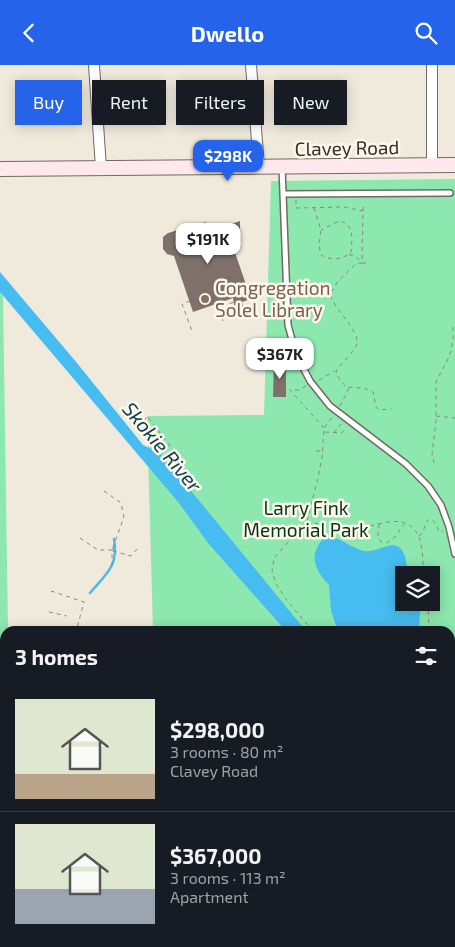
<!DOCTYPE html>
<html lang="en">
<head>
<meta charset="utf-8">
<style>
	:root { --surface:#171b24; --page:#20242c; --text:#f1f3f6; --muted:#9ea1a6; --line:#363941; --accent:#2563eb }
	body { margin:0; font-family:"Exo 2",sans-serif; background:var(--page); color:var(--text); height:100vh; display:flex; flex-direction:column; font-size:19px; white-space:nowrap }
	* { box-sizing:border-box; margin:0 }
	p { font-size:16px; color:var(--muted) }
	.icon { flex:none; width:28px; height:28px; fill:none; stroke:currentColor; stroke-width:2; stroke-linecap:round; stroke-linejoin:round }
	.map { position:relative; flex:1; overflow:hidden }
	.details { position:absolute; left:0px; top:561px; width:455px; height:321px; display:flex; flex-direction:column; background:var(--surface); border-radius:15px 15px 0 0; box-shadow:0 2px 12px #0003 }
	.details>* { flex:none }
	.top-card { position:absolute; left:15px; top:15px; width:425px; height:45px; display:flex; gap:10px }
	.buttons { position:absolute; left:395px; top:501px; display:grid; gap:10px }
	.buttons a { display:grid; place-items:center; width:45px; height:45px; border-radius:0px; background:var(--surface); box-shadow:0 2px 12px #0003; font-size:25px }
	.price { position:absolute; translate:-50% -42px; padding:0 11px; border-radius:10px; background:#fff; color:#222; font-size:16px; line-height:32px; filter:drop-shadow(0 1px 2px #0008) }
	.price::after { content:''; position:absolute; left:50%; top:30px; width:15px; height:11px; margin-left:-8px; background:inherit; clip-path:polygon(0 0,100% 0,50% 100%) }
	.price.current { background:var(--accent); color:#fff }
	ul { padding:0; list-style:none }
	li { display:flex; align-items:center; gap:15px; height:125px; padding:0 15px }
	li+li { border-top:1px solid var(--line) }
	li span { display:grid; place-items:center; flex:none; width:140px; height:100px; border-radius:0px; color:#555 }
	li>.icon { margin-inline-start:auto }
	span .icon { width:60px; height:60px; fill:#fffc; stroke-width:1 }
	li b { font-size:21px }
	h2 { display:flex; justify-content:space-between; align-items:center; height:60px; padding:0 15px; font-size:21px }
	.tag { padding:0 18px; border-radius:0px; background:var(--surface); box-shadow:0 2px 12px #0003; font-size:18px; line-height:45px }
	.tag.current { background:var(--accent); color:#fff }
	header { display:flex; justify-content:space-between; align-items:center; height:65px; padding:0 15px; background:var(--accent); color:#fff; font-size:22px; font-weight:700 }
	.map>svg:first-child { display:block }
	.green { fill:#8ce8af; fill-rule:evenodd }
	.water { fill:#47bcf0 }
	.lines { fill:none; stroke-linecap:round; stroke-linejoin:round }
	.stream { stroke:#47bcf0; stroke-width:2.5 }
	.building { fill:#7f706c }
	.lane-casing { stroke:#706b5e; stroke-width:8 }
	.street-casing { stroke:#706b5e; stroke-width:12 }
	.secondary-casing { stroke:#706b5e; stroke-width:16 }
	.path { stroke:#8b877e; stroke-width:1; stroke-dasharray:4 4; stroke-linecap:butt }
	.lane { stroke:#fff; stroke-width:5 }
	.street { stroke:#fff; stroke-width:10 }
	.secondary { stroke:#fee8ec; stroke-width:14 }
	.path-bridge { stroke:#8b877e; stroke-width:1; stroke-dasharray:4 4; stroke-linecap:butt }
	.education-dot { fill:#8d6e63; stroke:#fdf8e9; stroke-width:2 }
	.labels { text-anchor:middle; stroke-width:5; stroke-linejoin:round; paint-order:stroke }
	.street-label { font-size:19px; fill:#32302b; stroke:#fdf8e9 }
	.education-label { font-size:19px; fill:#785e54; stroke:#fdf8e9; text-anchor:start }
	.park-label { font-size:19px; fill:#06321b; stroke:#fdf8e9 }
	.water-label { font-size:20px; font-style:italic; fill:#0a3d52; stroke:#fdf8e9 }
</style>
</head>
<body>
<header><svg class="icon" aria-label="back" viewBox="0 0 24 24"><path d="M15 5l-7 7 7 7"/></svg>Dwello<svg class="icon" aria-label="search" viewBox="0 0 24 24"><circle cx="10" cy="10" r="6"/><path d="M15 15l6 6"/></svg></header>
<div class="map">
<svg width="455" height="882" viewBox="0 0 455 882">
	<rect width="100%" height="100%" fill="#f0eadc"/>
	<path class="green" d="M455 114V882H356L353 878H450V566H153L147 351 264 350 271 116ZM404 510H431V538H404Z
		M0 227 3 231 8 566H5V878H13V882H0Z"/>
	<path class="water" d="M0 207 77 298 143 380 160 388 306 566H286L208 478 179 438 0 227Z
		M335 473C345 476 354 484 364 486 378 489 394 471 403 487 407 494 406 503 409 510H404V538H418L420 546 419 566H338L331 546 329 520C315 505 308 491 323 474Z
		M188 878H341L344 882H189Z"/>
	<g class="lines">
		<path class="stream" d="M90 528C106 509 119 501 114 474"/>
	</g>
	<path class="building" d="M240 156V173L231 176 251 234 242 237 243 242 235 244 233 233 193 247 174 191 167 189 163 184V172L168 168 206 157 209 166Z
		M274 297H286V332H273Z"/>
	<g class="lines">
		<g class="lane-casing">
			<path id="lane" d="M282 102 288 260 296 289 310 316 330 341 406 399 428 421 441 440 449 462 455 489
				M283 129 450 128"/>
		</g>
		<g class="street-casing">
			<path id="street" d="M94 0 101 103
				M251 0 259 102
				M432 0V101
				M107 878V882"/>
		</g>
		<g class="secondary-casing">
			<path id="secondary" d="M0 104 455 100"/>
		</g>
		<path class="path" d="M296 135V143L344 142 363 146
			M363 142 362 198H368
			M314 143 321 165 319 180 321 190C331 196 343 195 351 187 352 174 355 159 339 156L321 165
			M349 190H354L362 198
			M362 198H357L338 216 330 229C334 245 363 268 356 281 351 290 342 298 336 306L338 312 346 322 364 323 373 327 376 342 379 345 391 344
			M190 236 182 239 192 266
			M223 256 220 247 221 242 234 237
			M319 315 335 306
			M306 321 298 325H290L324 363
			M340 341 349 323
			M436 351 455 353
			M144 356 147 351 178 391
			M325 367 342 368 346 363
			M334 368 341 359
			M316 386H322
			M434 398 432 389 436 356V317L447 296 451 286 453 272V259
			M104 426 121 438 124 452 113 482
			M307 456C324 461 340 464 357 463 377 462 403 446 417 468 424 479 422 498 424 510
			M379 459 378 471 381 477 386 478 395 472 404 459
			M419 471 423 467 426 457 430 454C436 456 437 462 439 467L443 466
			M80 473 98 485H112V501
			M113 486 131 491 138 483
			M411 507 412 510
			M51 526 84 537 77 563
			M428 538 429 566
			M49 547 67 551
			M313 566 288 537 276 519 272 506 274 493 307 456 318 413 322 392 324 363 332 352
			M450 617 455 622
			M450 727 455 732"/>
		<use href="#lane" class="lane"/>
		<use href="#street" class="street"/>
		<use href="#secondary" class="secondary"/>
		<path class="path-bridge" d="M113 486V482"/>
	</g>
	<circle class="education-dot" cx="205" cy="234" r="5"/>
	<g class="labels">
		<g class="street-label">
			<text transform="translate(347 83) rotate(-1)" y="7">Clavey Road</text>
		</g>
		<g class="education-label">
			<text x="215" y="230">Congregation<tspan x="215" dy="22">Solel Library</tspan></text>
		</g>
		<g class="park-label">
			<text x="306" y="450">Larry Fink<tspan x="306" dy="22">Memorial Park</tspan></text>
		</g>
		<g class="water-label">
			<text transform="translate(162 382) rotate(50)" y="7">Skokie River</text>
		</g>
	</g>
</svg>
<div class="buttons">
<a><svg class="icon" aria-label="layers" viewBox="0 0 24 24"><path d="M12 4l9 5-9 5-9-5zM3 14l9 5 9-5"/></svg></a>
</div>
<b class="price current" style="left:228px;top:117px">$298K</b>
<b class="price" style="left:208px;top:200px">$191K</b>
<b class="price" style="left:280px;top:315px">$367K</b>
<div class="top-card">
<a class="tag current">Buy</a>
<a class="tag">Rent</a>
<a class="tag">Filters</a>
<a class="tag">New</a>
</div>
<section class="details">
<h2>3 homes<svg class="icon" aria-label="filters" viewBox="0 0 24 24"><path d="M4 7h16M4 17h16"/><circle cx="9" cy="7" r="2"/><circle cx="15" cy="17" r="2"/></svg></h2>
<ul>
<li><span style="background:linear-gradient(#dfe7d0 75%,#b9a48a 0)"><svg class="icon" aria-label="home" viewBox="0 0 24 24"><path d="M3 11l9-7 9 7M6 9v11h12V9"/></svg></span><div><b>$298,000</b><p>3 rooms · 80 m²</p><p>Clavey Road</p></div></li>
<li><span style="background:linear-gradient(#dfe7d0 65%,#9aa5b1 0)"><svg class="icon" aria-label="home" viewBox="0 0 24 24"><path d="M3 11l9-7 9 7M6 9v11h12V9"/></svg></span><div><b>$367,000</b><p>3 rooms · 113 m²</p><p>Apartment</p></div></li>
</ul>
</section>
</div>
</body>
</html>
